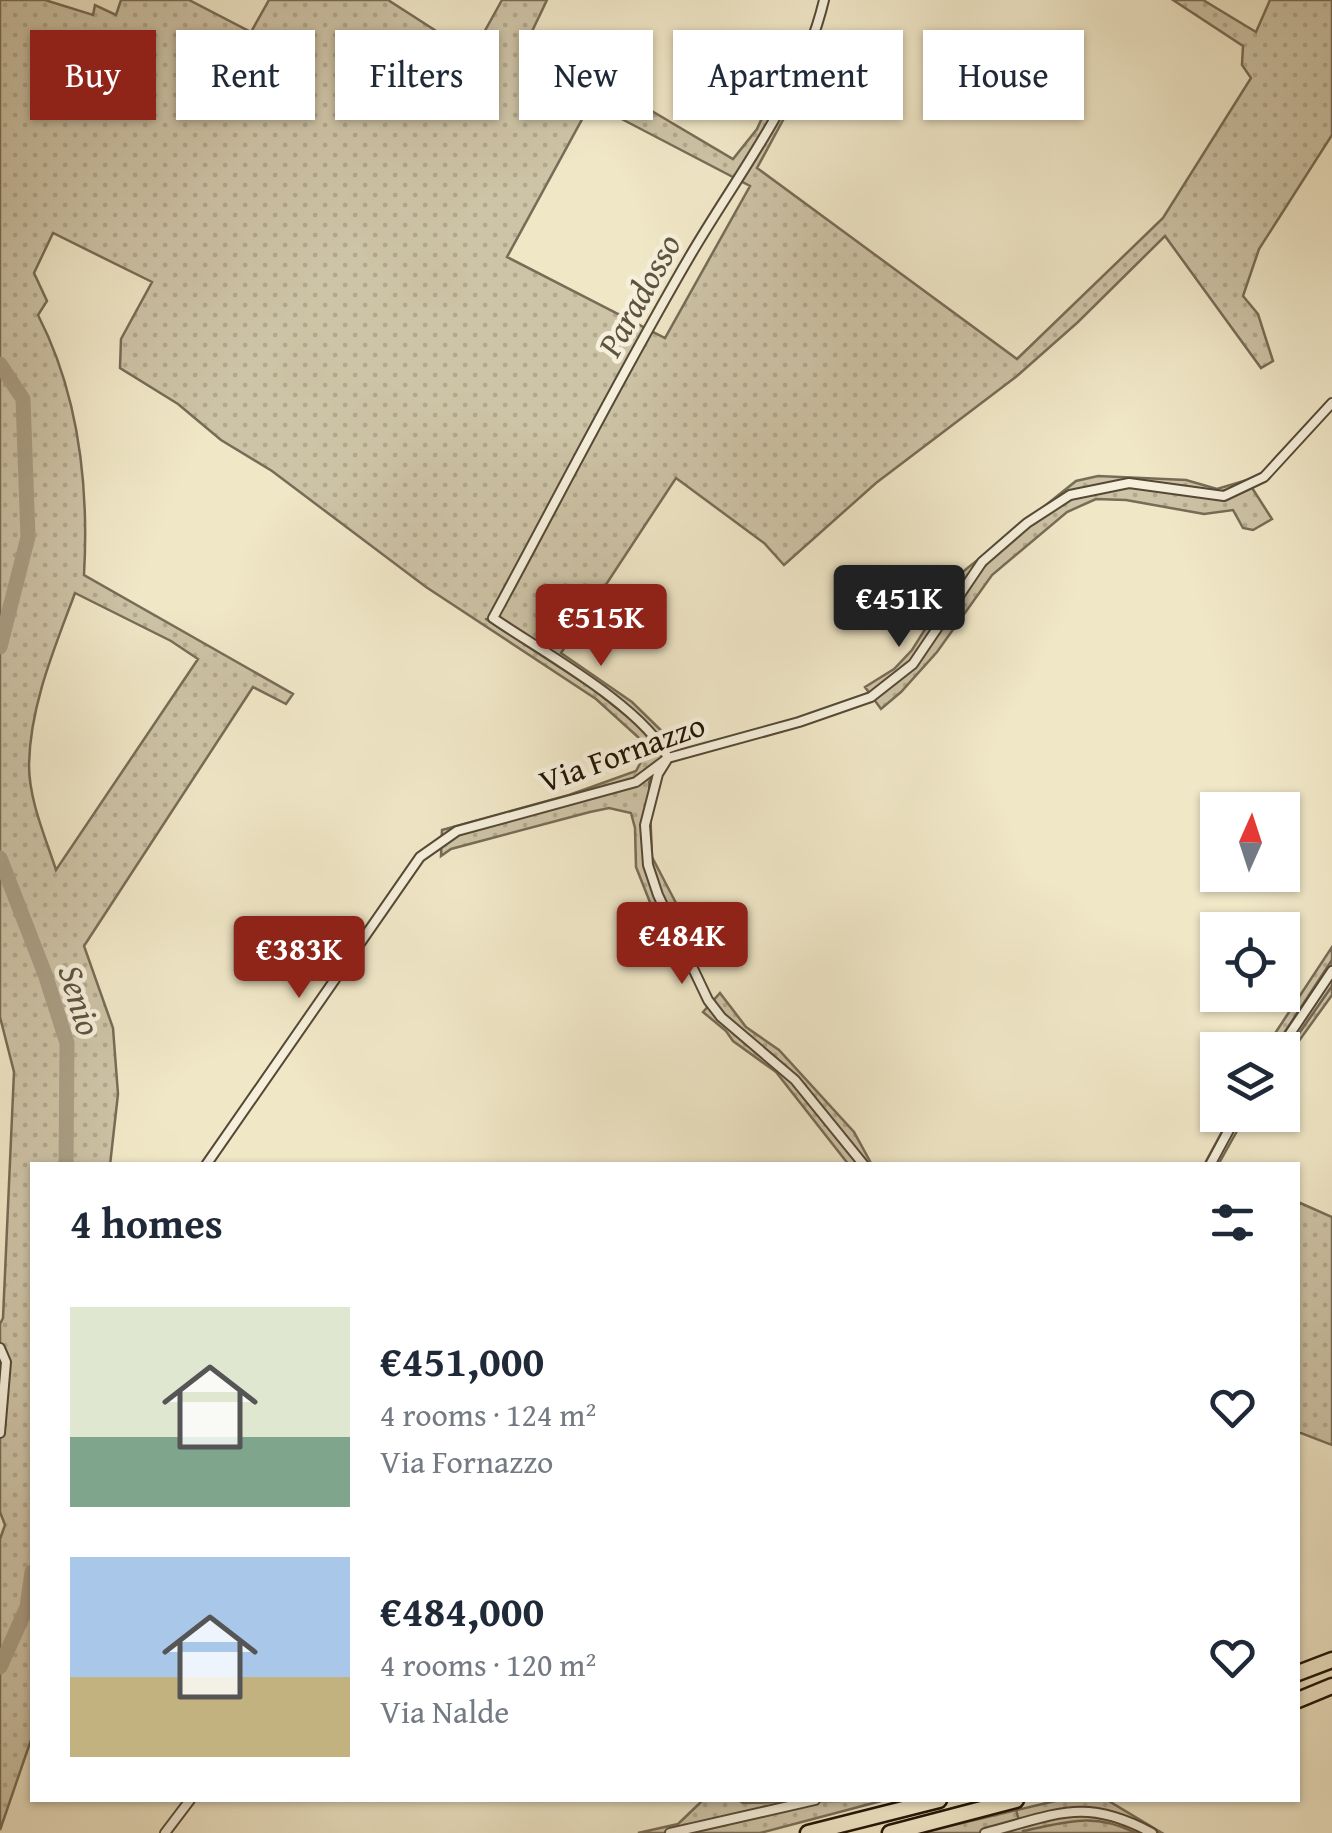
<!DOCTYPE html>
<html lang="en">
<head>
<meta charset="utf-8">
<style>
	:root { --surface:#fff; --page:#f6f6f7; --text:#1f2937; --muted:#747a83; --accent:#8f2418 }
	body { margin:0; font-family:"Gentium Book Plus",serif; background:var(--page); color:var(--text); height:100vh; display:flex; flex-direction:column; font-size:38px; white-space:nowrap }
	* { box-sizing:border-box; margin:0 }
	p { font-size:32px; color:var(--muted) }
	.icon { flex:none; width:55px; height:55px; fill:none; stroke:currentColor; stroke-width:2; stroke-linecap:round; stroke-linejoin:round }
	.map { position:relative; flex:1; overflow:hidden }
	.side { position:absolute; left:30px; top:1162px; width:1270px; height:640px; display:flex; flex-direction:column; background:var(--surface); border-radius:0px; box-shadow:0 2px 8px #0004 }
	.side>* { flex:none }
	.hud { position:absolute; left:30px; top:30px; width:1272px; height:90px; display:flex; gap:20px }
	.needle { width:65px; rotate:3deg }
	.buttons { position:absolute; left:1200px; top:792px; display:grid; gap:20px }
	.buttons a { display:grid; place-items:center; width:100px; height:100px; border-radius:0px; background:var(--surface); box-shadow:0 2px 8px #0004; font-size:50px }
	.price { position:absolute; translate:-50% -85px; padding:0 22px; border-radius:10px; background:var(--accent); color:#fff; font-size:32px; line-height:65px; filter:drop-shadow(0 2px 5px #0008) }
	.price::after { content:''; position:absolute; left:50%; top:60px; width:30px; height:22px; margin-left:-15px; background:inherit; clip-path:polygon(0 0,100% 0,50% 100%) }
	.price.current { background:#222; color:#fff }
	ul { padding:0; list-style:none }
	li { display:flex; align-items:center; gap:30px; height:250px; padding:0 40px }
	li span { display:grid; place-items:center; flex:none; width:280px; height:200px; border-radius:0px; color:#555 }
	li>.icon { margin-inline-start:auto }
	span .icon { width:120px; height:120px; fill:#fffc; stroke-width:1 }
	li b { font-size:42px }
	h2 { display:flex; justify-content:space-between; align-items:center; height:120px; padding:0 40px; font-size:42px }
	.chip { padding:0 35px; border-radius:0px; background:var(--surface); box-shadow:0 2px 8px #0004; font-size:35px; line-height:90px }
	.chip.current { background:var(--accent); color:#fff }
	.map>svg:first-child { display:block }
	.green { fill:url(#green-dots); stroke:#776c56; stroke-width:2.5; fill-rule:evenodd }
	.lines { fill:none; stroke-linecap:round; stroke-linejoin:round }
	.stream { stroke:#736752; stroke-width:2.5 }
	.river { stroke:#aa9f85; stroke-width:15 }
	.street-casing { stroke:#554936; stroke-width:12 }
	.highway-casing { stroke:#211405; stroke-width:19 }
	.street { stroke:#f5efdb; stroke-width:8 }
	.highway { stroke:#f0e7c7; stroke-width:14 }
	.labels { text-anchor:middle; stroke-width:9; stroke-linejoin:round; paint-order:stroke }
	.street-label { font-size:32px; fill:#211405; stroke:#f5efdb }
	.water-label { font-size:35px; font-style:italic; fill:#5f533f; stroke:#f5efdb }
</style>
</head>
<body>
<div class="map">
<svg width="1332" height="1833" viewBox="0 0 1332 1833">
	<defs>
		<pattern id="green-dots" width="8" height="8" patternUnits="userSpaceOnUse" patternTransform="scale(2.5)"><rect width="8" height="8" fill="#cdc3a6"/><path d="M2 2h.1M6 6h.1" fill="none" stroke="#b0a78d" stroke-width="1.8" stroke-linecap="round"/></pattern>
	</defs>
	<rect width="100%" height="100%" fill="#f0e7c7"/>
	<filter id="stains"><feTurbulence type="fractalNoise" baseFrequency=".002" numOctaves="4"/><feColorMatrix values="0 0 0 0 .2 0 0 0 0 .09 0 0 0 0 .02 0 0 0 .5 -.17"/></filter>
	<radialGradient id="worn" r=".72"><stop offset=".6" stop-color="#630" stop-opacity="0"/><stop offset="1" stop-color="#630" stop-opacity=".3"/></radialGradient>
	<path class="green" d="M0 0H45L93 15 95 5 116 15 121 0H189L251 32 269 0H388L472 54 502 0H547L525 46 639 107H645L733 159 757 129 793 50 815 61 757 168 1017 359 1163 218 1251 78 1242 65 1243 46 1173 0H1203L1256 32 1270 0H1332V135L1259 249 1243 296 1258 314 1273 361 1261 368 1165 236 1078 322 1017 376 876 483 784 565 764 543 676 478 561 653 632 702 676 745 649 782 652 857 676 903 659 925 636 867 635 828 631 813 609 808 590 812 451 849 441 856 442 830 569 795 636 771 649 747 596 699 426 587 272 471 221 440 178 404 120 368 121 339 152 282 53 233 34 273 47 301 38 315C79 395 89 486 84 575L293 694 286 704 253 687 84 946 113 1028 118 1094 110 1165H32V1737L0 1830V1539L5 1525 0 1512V1324L3 1318 14 1072 0 1017ZM591 103 750 186 665 338 507 257ZM75 593 171 641 198 659 56 870C45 836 29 800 29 765 30 705 55 647 75 593Z
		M1098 476 1186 480 1217 489 1247 480 1272 519 1253 530 1243 528 1233 510 1204 514 1126 500 1096 499 1067 512 992 575 937 652 901 692 881 709 865 687 894 669 912 650 960 574 1076 481Z
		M1332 947V995L1283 1063 1282 1050H1264Z
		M720 993 746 1027 779 1050 854 1132 872 1165H849L776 1072 733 1041 726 1031 703 1012Z
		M1298 1202 1332 1217V1445L1298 1432Z
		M703 1800H738L743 1803 885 1800 760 1833H638L678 1824Z
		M1059 1800H1107L1162 1833H920Z"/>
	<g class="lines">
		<path class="stream" d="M486 619 593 689 628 717
			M1273 1050 1332 960
			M1282 1058 1332 986
			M1204 1165 1231 1115
			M1218 1165 1246 1115
			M1016 1810 1018 1817
			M1023 1831C1068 1822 1093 1812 1136 1833"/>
		<path class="river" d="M0 364 23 399 28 537 0 647
			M0 858 45 974 67 1043 66 1165
			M0 1667 27 1607 32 1572"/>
		<g class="street-casing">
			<path id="street" d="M824 0C801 96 739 172 690 256 621 374 558 498 493 618 541 651 644 707 668 758L658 774 645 825 648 865 658 895 708 1000 721 1017 795 1080 864 1165
				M1279 1050 1332 971
				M206 1165 420 857 457 831 636 782 668 758 799 722 871 697 913 664 982 562 1027 523 1070 495 1129 483 1224 496 1264 477 1332 403
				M1210 1165 1237 1115
				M0 1348 6 1362 0 1433
				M165 1833 190 1800
				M670 1833 815 1800
				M985 1833C1055 1815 1084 1796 1152 1833"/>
		</g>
		<g class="highway-casing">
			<path id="highway" d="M1298 1673 1332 1660
				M1298 1700 1332 1686
				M808 1833 939 1800
				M890 1833 1016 1800"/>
		</g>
		<use href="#street" class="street"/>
		<use href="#highway" class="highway"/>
	</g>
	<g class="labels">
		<g class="street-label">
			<text transform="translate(622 753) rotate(-20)" y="11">Via Fornazzo</text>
		</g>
		<g class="water-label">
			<text transform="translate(639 295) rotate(-61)" y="12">Paradosso</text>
			<text transform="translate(80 1000) rotate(73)" y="12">Senio</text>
		</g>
	</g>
	<rect width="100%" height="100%" filter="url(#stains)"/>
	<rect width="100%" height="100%" fill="url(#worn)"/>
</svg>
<div class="buttons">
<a><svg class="needle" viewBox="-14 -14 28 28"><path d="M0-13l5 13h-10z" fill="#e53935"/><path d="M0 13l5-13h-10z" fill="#747a83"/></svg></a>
<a><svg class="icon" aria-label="locate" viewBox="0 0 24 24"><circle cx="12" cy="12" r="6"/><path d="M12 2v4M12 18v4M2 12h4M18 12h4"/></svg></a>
<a><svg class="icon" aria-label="layers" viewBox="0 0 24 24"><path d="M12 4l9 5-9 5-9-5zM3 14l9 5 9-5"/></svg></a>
</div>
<b class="price current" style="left:899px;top:650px">€451K</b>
<b class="price" style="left:601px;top:669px">€515K</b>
<b class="price" style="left:682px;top:987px">€484K</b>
<b class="price" style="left:299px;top:1001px">€383K</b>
<div class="hud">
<a class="chip current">Buy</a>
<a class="chip">Rent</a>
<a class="chip">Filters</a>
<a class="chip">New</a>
<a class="chip">Apartment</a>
<a class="chip">House</a>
</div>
<section class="side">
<h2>4 homes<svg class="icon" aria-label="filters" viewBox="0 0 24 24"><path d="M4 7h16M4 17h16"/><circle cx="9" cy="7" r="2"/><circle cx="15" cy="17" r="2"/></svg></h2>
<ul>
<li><span style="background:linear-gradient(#dfe7d0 65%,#7fa58c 0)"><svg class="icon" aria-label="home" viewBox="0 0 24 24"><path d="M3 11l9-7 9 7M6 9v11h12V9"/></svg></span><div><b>€451,000</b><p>4 rooms · 124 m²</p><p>Via Fornazzo</p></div><svg class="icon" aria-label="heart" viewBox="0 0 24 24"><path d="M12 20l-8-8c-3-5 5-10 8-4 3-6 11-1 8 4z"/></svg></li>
<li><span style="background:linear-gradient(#a9c7e8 60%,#c2b280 0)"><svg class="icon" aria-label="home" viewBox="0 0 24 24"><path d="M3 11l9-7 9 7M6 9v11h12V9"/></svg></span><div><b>€484,000</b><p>4 rooms · 120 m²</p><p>Via Nalde</p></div><svg class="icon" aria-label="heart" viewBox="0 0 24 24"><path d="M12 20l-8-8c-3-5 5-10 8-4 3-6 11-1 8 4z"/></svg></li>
</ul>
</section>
</div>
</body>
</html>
